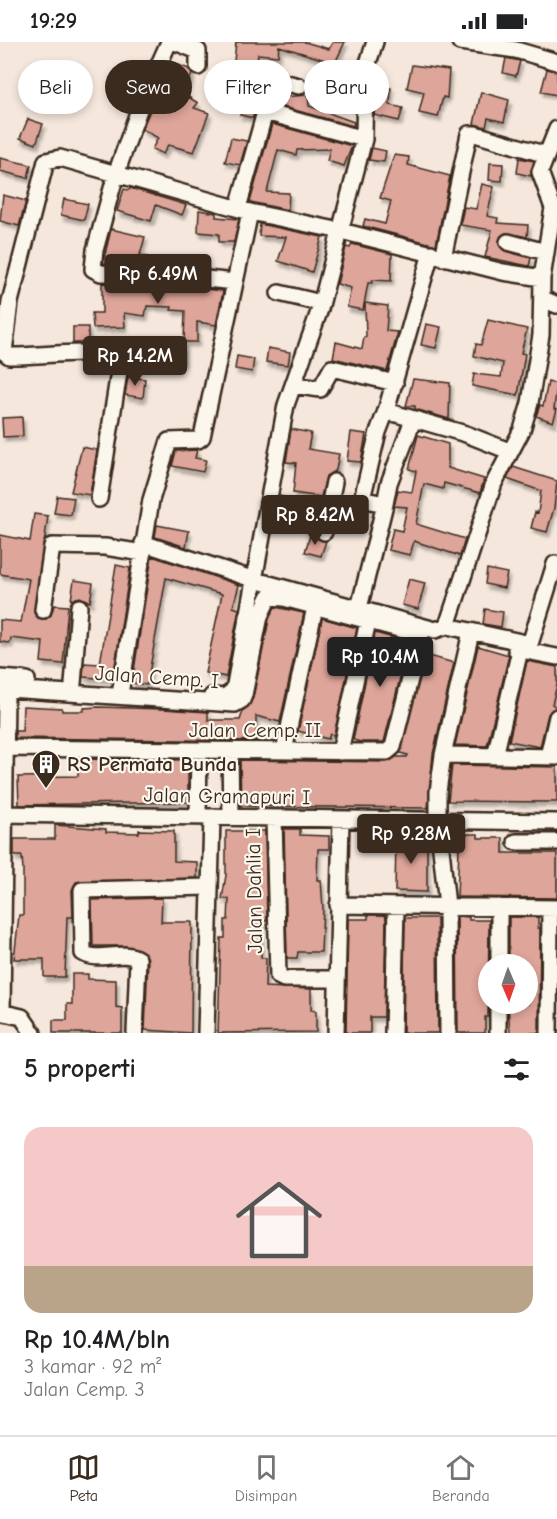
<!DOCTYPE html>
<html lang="id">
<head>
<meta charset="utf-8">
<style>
	:root { --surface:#fff; --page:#f2f2f2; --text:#202124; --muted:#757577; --line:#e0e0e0; --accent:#3b2a1e }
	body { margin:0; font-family:"Comic Neue",sans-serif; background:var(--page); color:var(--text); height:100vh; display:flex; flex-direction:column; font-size:22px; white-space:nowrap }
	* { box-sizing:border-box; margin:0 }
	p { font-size:20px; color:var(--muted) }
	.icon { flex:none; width:33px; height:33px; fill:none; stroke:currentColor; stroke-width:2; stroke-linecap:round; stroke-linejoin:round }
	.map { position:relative; height:991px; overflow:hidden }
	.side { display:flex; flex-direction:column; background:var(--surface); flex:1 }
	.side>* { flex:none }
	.hud { position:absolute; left:18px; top:18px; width:522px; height:54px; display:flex; gap:12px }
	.needle { width:39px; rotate:178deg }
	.buttons { position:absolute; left:478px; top:912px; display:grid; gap:12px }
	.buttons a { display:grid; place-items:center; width:60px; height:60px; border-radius:50%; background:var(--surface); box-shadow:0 3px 9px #0003; font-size:30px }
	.price { position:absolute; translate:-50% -51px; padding:0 14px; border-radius:6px; background:var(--accent); color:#fff; font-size:20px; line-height:39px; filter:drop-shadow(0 2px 3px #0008) }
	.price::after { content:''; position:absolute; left:50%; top:36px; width:18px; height:14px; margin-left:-9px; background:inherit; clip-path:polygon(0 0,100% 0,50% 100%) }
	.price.active { background:#222; color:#fff }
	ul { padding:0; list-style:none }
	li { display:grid; align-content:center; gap:12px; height:318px; padding:0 24px }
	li+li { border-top:2px solid var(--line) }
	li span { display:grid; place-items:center; height:186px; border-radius:18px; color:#555 }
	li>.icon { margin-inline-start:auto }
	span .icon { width:108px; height:108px; fill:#fffc; stroke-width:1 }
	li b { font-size:26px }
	h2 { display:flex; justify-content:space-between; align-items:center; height:72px; padding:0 24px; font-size:26px }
	.tag { padding:0 21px; border-radius:27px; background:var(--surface); box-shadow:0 3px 9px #0003; font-size:21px; line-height:54px }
	.tag.active { background:var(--accent); color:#fff }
	.status { display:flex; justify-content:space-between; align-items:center; height:42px; padding:0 30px; background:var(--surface); direction:ltr }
	.status svg { height:16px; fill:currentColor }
	.menu { display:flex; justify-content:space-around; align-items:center; height:84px; border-top:2px solid var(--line); background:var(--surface); font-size:16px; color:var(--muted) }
	.menu a { display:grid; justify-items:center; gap:3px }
	.menu .active { color:var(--accent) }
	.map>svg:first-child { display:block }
	.building { fill:#dea59a; stroke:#3b2a1e; stroke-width:1.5; filter:url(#shadow) }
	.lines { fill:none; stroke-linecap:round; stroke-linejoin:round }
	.street-casing { stroke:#3b2a1e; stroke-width:20 }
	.street { stroke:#fbf7ec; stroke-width:15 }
	.labels { text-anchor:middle; stroke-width:4.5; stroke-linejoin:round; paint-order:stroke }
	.street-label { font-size:21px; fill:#3b2a1e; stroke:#fbf7ec }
	.poi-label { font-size:21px; font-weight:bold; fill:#3b2a1e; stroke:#fbf7ec; text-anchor:start }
</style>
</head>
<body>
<div class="status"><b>19:29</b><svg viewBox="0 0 49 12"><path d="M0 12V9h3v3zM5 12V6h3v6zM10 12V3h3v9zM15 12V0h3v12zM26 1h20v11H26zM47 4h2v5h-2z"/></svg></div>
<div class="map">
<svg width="557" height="991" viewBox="0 0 557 991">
	<defs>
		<filter id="shadow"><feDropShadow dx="2.5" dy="4.5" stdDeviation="1.5" flood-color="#0004"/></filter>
	</defs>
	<rect width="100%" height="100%" fill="#f5e7dc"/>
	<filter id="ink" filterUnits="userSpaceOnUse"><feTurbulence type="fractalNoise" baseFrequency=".0167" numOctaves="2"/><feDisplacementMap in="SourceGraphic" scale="12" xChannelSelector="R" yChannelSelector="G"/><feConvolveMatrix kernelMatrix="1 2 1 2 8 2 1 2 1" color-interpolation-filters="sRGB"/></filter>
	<g filter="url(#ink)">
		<path class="building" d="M236 0H305L329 7 333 0H345L335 21 279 4 278 14 258 12 254 45 259 46 253 76 240 73 244 49 216 47 217 34 214 33 217 24 233 29Z
			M506 16 520 19 516 34 503 31Z
			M171 20 189 27 192 32 187 44 169 43 198 61 194 66 209 71 194 110 168 103 163 112 152 107 158 96 142 87Z
			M412 23 449 28 447 56 443 55 438 75 419 71 424 50 407 46Z
			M547 27 557 29V53L541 50Z
			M326 28 344 32 340 49 322 44Z
			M375 46H391L390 63 403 66 399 79 374 73Z
			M278 49 285 51 284 55 308 53 309 64 354 80 353 84 276 63Z
			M481 50 509 58 504 80 488 76 486 85 474 82Z
			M28 77 43 82 36 102 20 96Z
			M272 82 352 104 344 124 327 119 330 107 297 108 296 113 278 108 267 150 289 151 288 168 250 160Z
			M231 96 247 99 240 123 225 120Z
			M372 106 386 109 384 120 369 118Z
			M394 113 409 115 408 123 450 134 436 203 363 184 365 177 385 182 391 159 380 156Z
			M0 116 31 123 28 136 0 129Z
			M519 116 534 119 531 134 517 131Z
			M490 121 503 122 502 139 489 138Z
			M482 142 494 145 487 174 498 176 497 181 528 183 527 195 506 191 501 194 499 202 505 209 531 216 529 224 485 215 492 188 460 183 464 165 476 167Z
			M130 146 186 163 182 173 156 163 151 179 117 169 124 147 129 148Z
			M3 153 26 159 19 184 0 179Z
			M64 157 88 162 84 178 61 173Z
			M199 168 216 171V175L239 177 234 200H219V192L198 190Z
			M260 182 322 195 312 230 278 219 286 195 259 194Z
			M111 187 145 195 140 213 154 217 152 223 103 221Z
			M352 202 392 212 391 239 372 238V241H368L363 268 347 265 351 246 337 242 346 205 350 206Z
			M102 241 168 243 223 249 216 283 197 280V300H184L185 269 171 268 172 265 147 264 145 274 124 271 125 285 93 286 92 271H102Z
			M365 261 388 264 386 289 398 290 387 329 333 316 336 300 362 307 364 295H366Z
			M488 278 527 287 521 311 525 312 518 353 472 344 474 332 501 335 503 321 474 314 476 302 481 303Z
			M426 282 441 285 436 306 421 303Z
			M73 285H88V301H73Z
			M169 300H183V320L169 319Z
			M268 306 290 310 288 323 266 320Z
			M237 314 254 317 252 330 235 327Z
			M128 335 145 337 143 356 125 353Z
			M413 337 450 341 449 377 415 367V364H406Z
			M548 340 557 342 554 367 557 368 553 380 536 374 540 363 543 364Z
			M22 375 23 394 3 395 2 376Z
			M291 387 311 391 308 407 339 412 336 428 326 434 321 455 293 451 296 421 286 420Z
			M351 390 366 392 361 420 347 419Z
			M418 393 448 402V426L484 437 480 451 444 441 443 447 424 442 416 482 465 497 460 514 414 499 410 513 388 508 393 487 402 489 407 465 394 464 398 448 412 450 416 429 409 427Z
			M82 405 97 408 90 453 71 450Z
			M197 408 195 416 206 418 203 430 172 424 176 409Z
			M513 425 557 439 554 466 547 490 531 486 535 470 538 471 541 449 507 437Z
			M57 454 74 456 71 473 54 471Z
			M34 472 48 474 34 571 38 576 46 577 51 573 54 563 68 564 63 622 41 620 43 600 11 596 10 601 0 600V578L21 580 29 537 0 532V493L30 499Z
			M157 483 189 489 186 505 155 495Z
			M310 493 326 499 321 514 305 510Z
			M152 514 239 543 233 565 239 567 226 635 205 631 222 552 166 536 147 643 132 641Z
			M116 523 130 526 113 637 83 635 84 621 100 622Z
			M487 527 507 531 504 546 485 542Z
			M409 537 425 541 418 567 402 563Z
			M74 538 93 541 90 560 80 555 71 558Z
			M275 565 304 571 280 680 256 674V699L15 696V689H22L23 664 62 666V669H84V666L98 665 163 667 208 670V678H240L243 669 253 656 269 577Z
			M485 567 503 570 501 585 483 582Z
			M322 576 357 586 334 693 330 692 328 697 298 689Z
			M375 591 409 600 384 700H361L353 698Z
			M478 604 509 613 487 704 455 703Z
			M426 613 454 621 433 712 428 766 241 764 240 718 387 720 396 715H407L408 713 400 711Z
			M527 619 557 625V643L552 662 557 666 548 672 540 705 509 699Z
			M78 717 188 718V760L19 763 18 735 78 734Z
			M452 723 557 725V760L448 759Z
			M55 783 106 787V790L139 791V788L174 789V819L197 820V836L76 840 72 848 73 875H67L65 935H44V917H14L19 873H23V828L22 814H14V797H55Z
			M284 787H300V793L329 794V807H318L317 838H321L323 866 321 910H298L297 916H287Z
			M226 789H265L267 879 263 878 261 888V916H266L265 945 311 947V968L316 969V990L218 991 221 896H225V878H228L229 857H222L226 833Z
			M456 792H478V796H503V811H557V856L457 855 459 806H456Z
			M396 796H427V850L395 849Z
			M162 856 161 880H192L191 991 145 988 148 917 145 911 126 904H93L92 858Z
			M368 873H385L386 876 384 975H370V991H346L348 877H368Z
			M457 874 469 875V878H489L488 975H485V991H458Z
			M509 875H538V886H540L539 991H510L508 962H528V922H509Z
			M405 876H437L438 991H403Z
			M72 932H88V937L116 938V965L122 966V991H53V978H67V962H72Z"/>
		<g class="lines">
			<g class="street-casing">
				<path id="street" d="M169 0 141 62 116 132 95 208 93 227 101 231 169 233 235 240
					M175 0 198 9V25
					M460 0 516 8 557 20
					M265 70 269 43 274 38 299 44
					M238 166 265 70 364 97
					M508 200 546 210
					M431 211 386 369 466 392 509 409
					M443 216 469 92H475L547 113
					M279 251 321 261
					M543 257 557 263
					M293 343 320 347 332 326 395 341
					M99 457 121 317C98 305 37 315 9 314L4 310 10 260 46 119 60 116 250 170 341 189 503 230 542 236
					M268 461 327 474
					M385 462 389 441 413 378
					M324 490 334 440
					M143 501 255 538 435 588 447 584 494 441 522 388 530 361 541 293 542 236 553 166 540 130 557 87
					M359 566 385 462 365 458 363 453 378 390 386 369
					M43 568 52 504 105 505 143 511
					M447 584 530 602 555 522
					M516 607 557 615
					M0 636 27 638
					M73 642 79 565
					M121 646 151 458 169 399 198 398 202 395 250 170
					M212 654 225 655 234 648 286 363 320 267 364 97 365 30 375 0
					M230 709 231 775
					M284 709 315 565
					M340 710 368 579
					M443 713 557 715
					M495 714 520 608
					M548 715 557 675
					M0 772 557 780
					M198 775 199 709
					M274 776 278 934 284 937H337
					M516 800H557
					M338 863 557 866
					M499 922V865
					M2 969 6 652 8 647 235 662 242 658 244 653 260 574 269 555 284 556 421 593 393 705 387 710 5 706
					M0 970 22 975 33 991
					M135 991 138 917C123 907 98 921 83 911L82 848 210 845
					M206 991 212 775
					M336 991 341 777
					M393 991 396 864
					M448 991 447 864 438 778V750L443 713 471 590
					M498 991V962
					M549 991 550 866"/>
			</g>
			<use href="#street" class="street"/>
		</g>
	</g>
	<defs>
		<g id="building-pin" transform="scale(1.5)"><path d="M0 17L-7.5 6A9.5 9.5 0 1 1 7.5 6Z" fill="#3b2a1e" stroke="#fbf7ec"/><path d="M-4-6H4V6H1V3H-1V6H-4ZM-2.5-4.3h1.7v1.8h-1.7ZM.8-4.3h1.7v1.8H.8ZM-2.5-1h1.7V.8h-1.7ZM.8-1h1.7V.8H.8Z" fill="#fff"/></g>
	</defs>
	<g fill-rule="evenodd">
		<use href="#building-pin" x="46" y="722"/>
	</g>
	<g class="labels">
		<g class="street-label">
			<text transform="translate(157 635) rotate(4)" y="7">Jalan Cemp. I</text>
			<text x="255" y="695">Jalan Cemp. II</text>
			<text transform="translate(227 754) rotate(1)" y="7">Jalan Gramapuri I</text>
			<text transform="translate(254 849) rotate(-91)" y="7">Jalan Dahlia I</text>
		</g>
		<g class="poi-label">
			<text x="67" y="729">RS Permata Bunda</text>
		</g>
	</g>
</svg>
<div class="buttons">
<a><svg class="needle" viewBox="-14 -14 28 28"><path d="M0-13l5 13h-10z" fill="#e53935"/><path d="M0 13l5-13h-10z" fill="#757577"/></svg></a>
</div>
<b class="price" style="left:158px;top:263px">Rp 6.49M</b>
<b class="price" style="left:135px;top:345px">Rp 14.2M</b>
<b class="price" style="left:315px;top:504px">Rp 8.42M</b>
<b class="price active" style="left:380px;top:646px">Rp 10.4M</b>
<b class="price" style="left:411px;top:823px">Rp 9.28M</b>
<div class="hud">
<a class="tag">Beli</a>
<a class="tag active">Sewa</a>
<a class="tag">Filter</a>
<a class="tag">Baru</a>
</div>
</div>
<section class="side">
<h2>5 properti<svg class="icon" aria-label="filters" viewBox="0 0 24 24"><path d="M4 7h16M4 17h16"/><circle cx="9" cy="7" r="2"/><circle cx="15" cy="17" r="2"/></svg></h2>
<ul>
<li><span style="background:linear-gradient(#f6c9c9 75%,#b9a48a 0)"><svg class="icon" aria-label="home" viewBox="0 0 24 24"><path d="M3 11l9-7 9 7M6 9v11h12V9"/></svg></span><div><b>Rp 10.4M/bln</b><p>3 kamar · 92 m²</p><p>Jalan Cemp. 3</p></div></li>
</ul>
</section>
<nav class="menu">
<a class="active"><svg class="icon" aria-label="map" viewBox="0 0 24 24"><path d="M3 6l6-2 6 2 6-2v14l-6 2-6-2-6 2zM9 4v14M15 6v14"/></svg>Peta</a>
<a><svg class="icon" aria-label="saved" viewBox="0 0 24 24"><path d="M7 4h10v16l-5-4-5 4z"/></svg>Disimpan</a>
<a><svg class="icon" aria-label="home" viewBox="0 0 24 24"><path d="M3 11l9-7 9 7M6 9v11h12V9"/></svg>Beranda</a>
</nav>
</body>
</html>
